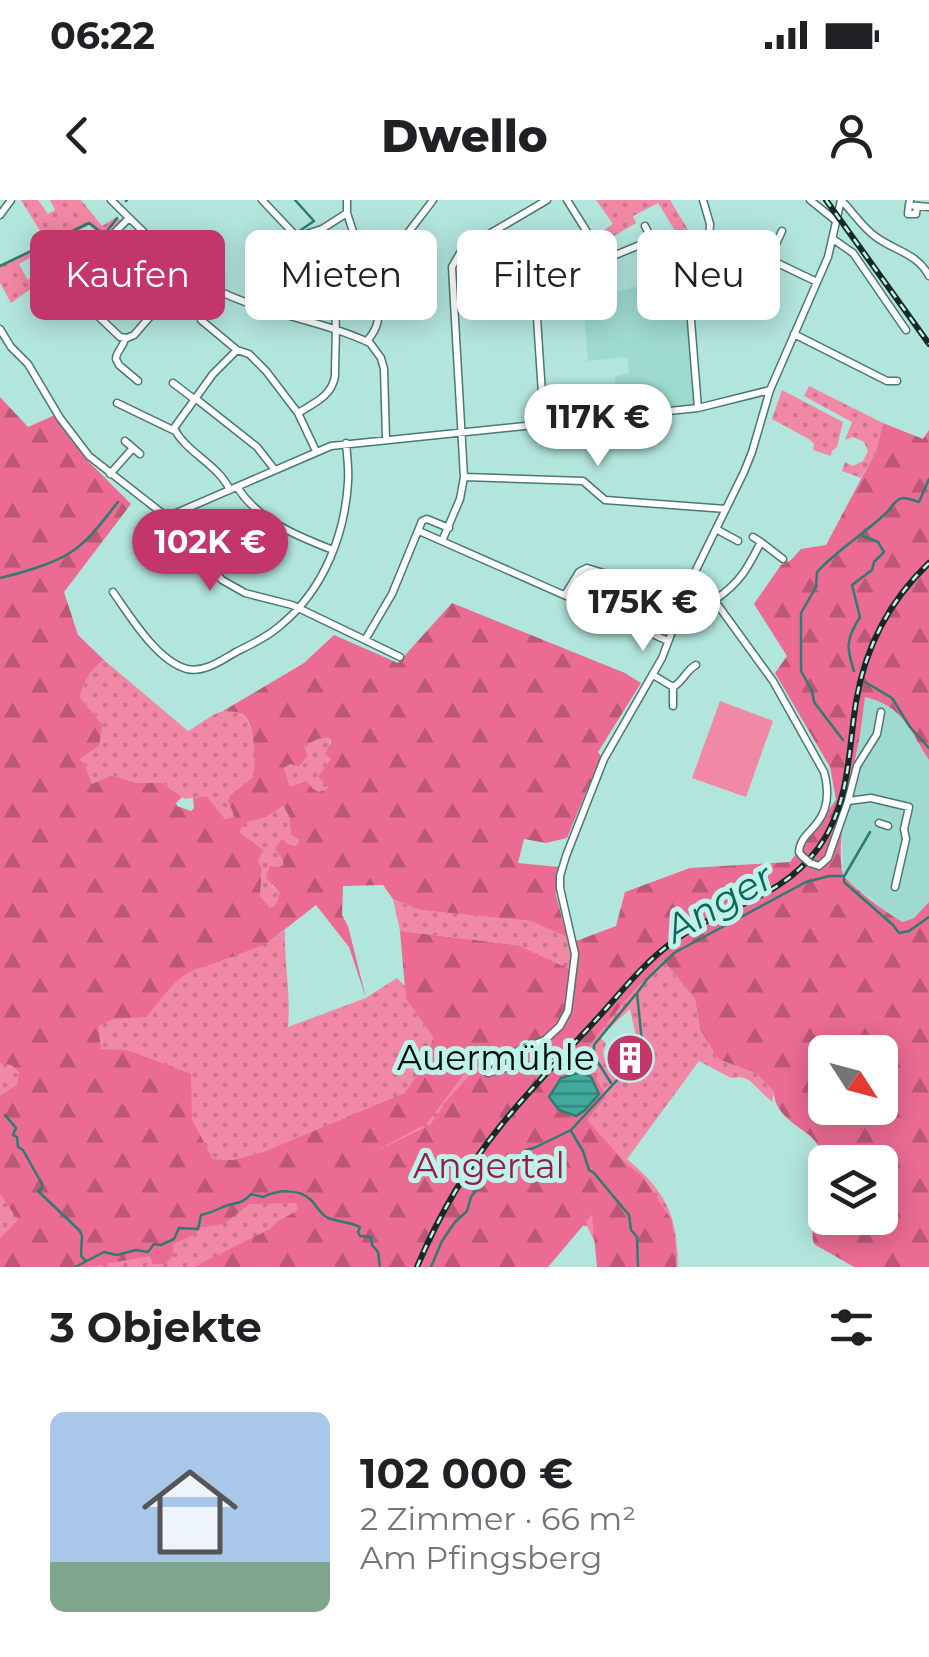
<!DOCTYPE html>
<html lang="de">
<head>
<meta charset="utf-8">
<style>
	:root { --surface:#fff; --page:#f2f2f2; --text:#202124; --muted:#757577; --accent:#c3366a }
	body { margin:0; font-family:Montserrat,sans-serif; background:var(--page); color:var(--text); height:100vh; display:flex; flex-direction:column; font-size:38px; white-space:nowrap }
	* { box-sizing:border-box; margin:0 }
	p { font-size:32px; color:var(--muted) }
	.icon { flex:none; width:55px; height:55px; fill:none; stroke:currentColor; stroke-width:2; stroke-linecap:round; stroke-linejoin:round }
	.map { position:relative; height:1067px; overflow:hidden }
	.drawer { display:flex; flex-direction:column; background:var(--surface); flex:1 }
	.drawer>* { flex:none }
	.guide { position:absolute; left:30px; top:30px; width:870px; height:90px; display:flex; gap:20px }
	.needle { width:65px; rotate:126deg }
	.buttons { position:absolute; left:808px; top:835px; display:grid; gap:20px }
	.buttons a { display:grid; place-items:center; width:90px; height:90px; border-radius:15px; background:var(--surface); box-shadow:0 5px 25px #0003; font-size:50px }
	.price { position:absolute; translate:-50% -85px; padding:0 22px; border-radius:35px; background:#fff; color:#222; font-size:32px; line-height:65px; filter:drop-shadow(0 2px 5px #0008) }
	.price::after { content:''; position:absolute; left:50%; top:60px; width:30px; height:22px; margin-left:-15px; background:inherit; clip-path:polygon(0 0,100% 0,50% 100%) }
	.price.current { background:var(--accent); color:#fff }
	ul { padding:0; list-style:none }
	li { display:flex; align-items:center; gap:30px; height:250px; padding:0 50px }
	li span { display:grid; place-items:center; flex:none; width:280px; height:200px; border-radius:15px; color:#555 }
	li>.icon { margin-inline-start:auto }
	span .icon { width:120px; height:120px; fill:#fffc; stroke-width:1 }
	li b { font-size:42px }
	h2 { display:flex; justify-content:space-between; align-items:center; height:120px; padding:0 50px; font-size:42px }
	.pill { padding:0 35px; border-radius:15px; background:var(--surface); box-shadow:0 5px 25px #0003; font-size:35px; line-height:90px }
	.pill.current { background:var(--accent); color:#fff }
	.status { display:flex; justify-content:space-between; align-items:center; height:70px; padding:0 50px; background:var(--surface); direction:ltr }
	.status svg { height:28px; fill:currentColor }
	header { display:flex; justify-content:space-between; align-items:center; height:130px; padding:0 50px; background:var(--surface); font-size:45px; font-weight:800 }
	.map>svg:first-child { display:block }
	.built { fill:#9edad0 }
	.grass { fill:url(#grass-dots); fill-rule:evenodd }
	.forest { fill:url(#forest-firs); fill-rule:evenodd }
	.pitch { fill:#f188a5 }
	.water { fill:url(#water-rules); stroke:#2e7c71; stroke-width:2.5 }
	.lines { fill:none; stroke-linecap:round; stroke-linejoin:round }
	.stream { stroke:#2e7c71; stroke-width:2.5 }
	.minor-casing { stroke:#497971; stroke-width:9 }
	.minor { stroke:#fff; stroke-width:6 }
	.rail-casing { stroke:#152925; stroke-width:6 }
	.rail { stroke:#bff2e9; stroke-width:2.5; stroke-dasharray:8; stroke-linecap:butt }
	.minor-bridge-casing { stroke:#497971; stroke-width:9; stroke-linecap:butt }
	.minor-bridge { stroke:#fff; stroke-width:6 }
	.labels { text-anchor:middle; stroke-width:10; stroke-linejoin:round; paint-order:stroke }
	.poi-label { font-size:35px; fill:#00100d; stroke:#bff2e9; text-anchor:end }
	.park-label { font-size:35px; fill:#921f4b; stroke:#bff2e9 }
	.water-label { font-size:38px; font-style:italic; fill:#11665c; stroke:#bff2e9 }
</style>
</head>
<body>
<div class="status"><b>06:22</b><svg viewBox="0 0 49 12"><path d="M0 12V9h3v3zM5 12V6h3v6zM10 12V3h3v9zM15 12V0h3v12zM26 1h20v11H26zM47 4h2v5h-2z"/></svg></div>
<header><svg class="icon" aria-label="back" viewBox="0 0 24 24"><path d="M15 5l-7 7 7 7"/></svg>Dwello<svg class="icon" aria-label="person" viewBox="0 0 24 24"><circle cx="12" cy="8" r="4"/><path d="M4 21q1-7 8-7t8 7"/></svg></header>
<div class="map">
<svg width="929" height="1067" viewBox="0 0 929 1067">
	<defs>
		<pattern id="grass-dots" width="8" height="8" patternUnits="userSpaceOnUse" patternTransform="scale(2.5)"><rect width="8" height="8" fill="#f188a5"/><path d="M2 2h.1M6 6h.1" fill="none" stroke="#cd748d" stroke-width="1.8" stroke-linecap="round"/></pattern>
		<pattern id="forest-firs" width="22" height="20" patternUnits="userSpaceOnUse" patternTransform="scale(2.5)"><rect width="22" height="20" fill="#eb6b92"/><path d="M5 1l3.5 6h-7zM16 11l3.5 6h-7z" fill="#bc5776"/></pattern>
		<pattern id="water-rules" width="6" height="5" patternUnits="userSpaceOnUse" patternTransform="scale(2.5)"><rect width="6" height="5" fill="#42aa9c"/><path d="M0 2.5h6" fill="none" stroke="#35897e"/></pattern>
	</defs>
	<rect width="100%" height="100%" fill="#b2e5dc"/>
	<path class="built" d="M689 63 699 66 686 112 695 204 618 213 615 176 629 173 627 157 588 161 583 99 652 83 653 106 657 110 671 107 668 77Z
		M864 496 883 501 898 511 929 560V702L914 718 903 722 889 716 874 700 848 682 843 673 842 634 861 531Z"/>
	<path class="grass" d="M21 0H38L48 14 55 10 50 0H81L102 26 115 18 121 20 102 37 89 25 19 64 28 80 49 66 56 71 11 103 0 83V65L39 46 32 36 40 31Z
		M596 0H670L696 43 704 46 700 61 690 58 681 63 670 51 675 47 671 39 677 34 658 3 633 16 636 23 602 43 596 35 613 24Z
		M809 186 883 223 876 251 861 278 842 271 845 262 853 266 863 261 868 251 864 242 853 237 845 240 852 222 804 196Z
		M782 190 843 222 837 247 832 251 831 256 813 250 814 244 809 239 772 219Z
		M104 460 188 531C198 526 212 513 224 511 259 505 254 555 254 576L229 596 228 601 236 617 225 619 207 596 185 599 162 583H138L111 575 92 584 85 564 78 559 99 546 103 525 80 497C85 480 89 471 104 460Z
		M330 538 329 554 332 559 318 577 330 586 319 592 290 587 284 568 290 564 299 567 308 556 304 546 318 539Z
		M0 550 266 744 285 730C284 763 291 794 288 827L366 798 397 778 405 786 406 799 433 837 425 864 405 894 263 952 233 960 213 959 195 930 218 974 401 906 517 745 400 731 393 699 420 710 532 721 567 737 571 742 572 754 604 764 556 861H586L590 844 623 803 663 760 695 799 700 829 718 859 757 874 774 892 772 902 749 880 741 877 731 878 699 861 627 959C667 993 677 1014 678 1067H600L597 1047 587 1026 577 1025 544 1067H0ZM630 809 636 836 633 845 631 844 624 856 619 851 612 857 619 867 614 872C607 863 599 856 606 844L600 837Z
		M283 606 289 616 291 635 299 640 296 646 288 644 282 658 285 666 279 667 272 686 281 693 276 704 270 708 260 696 262 670 248 640 238 631C246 616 268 612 283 606Z"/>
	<path class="forest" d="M0 197 28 227 55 215 86 259 131 304 64 392 78 435 104 460C89 471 85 480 80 497L103 525 99 546 79 559 85 564 92 584 111 575 138 583H162L182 597 176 603 177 606 191 611 194 608 193 598 207 596 225 619 235 617 228 601 229 596 254 576C254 560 257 520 240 513 235 511 229 512 223 511L304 463 334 435 398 463 452 403 625 473 641 483 598 552 601 556 567 638 546 643 524 639 518 663 558 667 556 695 567 737 531 721 420 710 393 699 383 685 343 686 342 715 348 726 366 798 349 747 316 705 266 744 204 767C179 770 162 799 146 817L113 819 98 826 101 849 127 850 191 874 192 920 213 959 233 960 263 952 405 893 425 864 433 837 406 799 400 731 517 745 571 770 567 808 557 826 543 840 486 862 464 874 427 923 369 955 430 925 449 898 468 877 553 837 572 809 576 741 616 726 625 692 690 668 790 662 836 600 830 567 775 473 787 456 754 404 781 365 791 360 801 349 826 345 876 251 883 223 923 239 929 230V560C909 529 903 506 865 497 863 510 862 523 860 535 854 568 834 645 843 674 846 683 893 718 903 722L914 718 929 702V1067H854L814 1044C809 1026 818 1009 825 993V1018H880V962H827C823 952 818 943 809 935 795 924 774 913 774 892L757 874 718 859 700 829 695 799 663 760 623 803 590 845 586 861 606 896 587 920 624 962 642 976 671 1019 675 1041 676 1067H597L592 1015 548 1067H194L270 1029 279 1021 298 1010 296 1003 249 1004 224 1024 202 1027 193 1035 173 1044V1056L165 1064H153L150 1056 89 1067H0V1038L18 1020 0 994V896L17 885 19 872 11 865 0 863ZM330 538 331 542 325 554 331 559 318 577 329 587 319 592 313 589 307 581 290 587 284 568 290 564 299 567 308 556 304 546 318 539ZM283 606 289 616 291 635 299 640 296 646 288 644 282 639 275 649 282 658 284 665 279 667 270 666 266 678 280 693 276 704 270 708 260 696 262 669 258 661 263 650 239 632C245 618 251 622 263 618 270 615 277 609 283 606ZM825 852H880V908H825Z"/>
	<path class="pitch" d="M720 501 773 521 746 597 692 578Z"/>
	<path class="water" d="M581 872 591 877 599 894 585 910 576 916 559 910 549 897 561 878Z"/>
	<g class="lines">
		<path class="stream" d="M295 0 314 21 298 32
			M126 1 127 0
			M325 32 364 64 374 89
			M279 50 291 37
			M0 66 89 23 101 32 107 31 117 18
			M0 378C18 374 52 364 68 354 89 342 104 319 118 302
			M854 471C846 447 846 439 860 417L852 385 872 370 874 362 884 352 878 342 863 336
			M865 482 892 498 910 527 929 548
			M843 540 814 502 812 491 801 471V413L816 387 817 372C837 350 864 334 885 314 891 309 895 299 903 298 906 298 916 301 919 302L929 279
			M845 675 870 632
			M844 678V682L893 725 899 733 909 731 929 717
			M611 883 594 856V845L635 795
			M5 915 16 928 13 935 17 937 18 947 23 950 42 984V988L38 991 80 1031 82 1036 81 1056 85 1060
			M571 931 583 951 589 970 594 973 629 1015 631 1030 637 1037 638 1067
			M75 1067 104 1052 117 1055 136 1050 148 1052 154 1044 161 1045 174 1039 179 1028 198 1029 201 1015C210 1013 215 1011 223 1007 235 1002 242 1005 251 994L263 997C277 990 299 988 311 1000 317 1006 320 1014 328 1018 339 1022 350 1022 360 1027L358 1032 360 1036 371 1037 372 1045 378 1052 380 1067
			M431 1067 442 1041 455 1022 467 1011 471 997 486 978 505 967 526 950 534 948 571 930 643 852 637 793 648 778 674 753 806 682 829 676H844"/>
		<g class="minor-casing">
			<path id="minor" d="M111 0C140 28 181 72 217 90 265 114 321 120 370 143L381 158 384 169 386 239
				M262 0 297 37 322 29 347 13
				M347 0V13L357 44
				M567 0 604 59
				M810 0 836 21
				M841 0C853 12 862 27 876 37 895 51 917 53 929 76
				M910 0 909 5 929 7
				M909 5 908 14H916L917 6
				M0 15 11 0
				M129 18 70 78 68 84 72 91 120 137 127 138 134 135 189 72
				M833 39 853 53 906 130
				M769 59 817 82
				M216 89 201 116V120L237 150 249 154 266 171 298 213 316 251
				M330 89 349 79
				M747 93 751 96 747 100 744 96Z
				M751 98 782 31
				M336 110 350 106 358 101
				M0 129 11 147 28 164 60 218 89 256 167 317 222 380 245 393 292 405 365 440 392 394 422 321 427 319 449 328
				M794 134 887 181H897
				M125 138C124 147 116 151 116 159L119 165 138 181
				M367 141C388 117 372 106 377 80 379 68 423 14 433 0
				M173 183 194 199
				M195 198 257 247 275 270
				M117 203 173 230
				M698 208 690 108 709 41 710 24 703 0
				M298 213C314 203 332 196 335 176 335 113 345 97 297 50L290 53 297 61 307 59
				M544 224 536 103C541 93 546 85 557 79L652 40 645 26
				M125 241 140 254
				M110 274 133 248
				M465 277 583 281 605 300 726 309
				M237 287C259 321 297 336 333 350
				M230 290C217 263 186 253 174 228L213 174 237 150
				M167 317 331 246 698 208 770 190
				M716 329 738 341
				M419 331 668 441
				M442 341 460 299 464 277 452 67 460 53 467 47 547 0
				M761 342 783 359
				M692 378 704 386 773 481 824 572C829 590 829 608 817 623 809 634 800 638 799 652L802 656
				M113 392C130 416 157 461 187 469 204 473 222 460 236 452 252 444 269 436 282 424 324 389 345 334 348 282 349 269 347 256 346 243
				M565 395 579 372 587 368 684 397
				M715 400C741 381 746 371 761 342L753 337
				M365 440 400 457
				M653 475 673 487V506
				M673 487C683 482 686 470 696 465
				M848 601 857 566 877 534 881 512
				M879 623 888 626
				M810 663 819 666 828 658 848 601 871 598 909 607 904 629 906 639 895 687
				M484 869 486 864 545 840 560 826 568 811 575 754 560 688V676L566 656 604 559 662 458 694 374 744 272 752 252 770 190 828 57 841 0
				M484 869 488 873 505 868 547 865 581 852"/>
		</g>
		<use href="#minor" class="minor"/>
		<g class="rail-casing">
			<path id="rail" d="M826 0 929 144
				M417 1067C438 1017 468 966 502 924 531 888 563 856 594 822 619 795 643 763 674 741 724 704 779 702 819 647 850 603 848 553 856 502 865 448 890 400 929 363"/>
		</g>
		<use href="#rail" class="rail"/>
		<g class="minor-bridge-casing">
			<path id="minor-bridge" d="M802 656 810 663"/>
		</g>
		<use href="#minor-bridge" class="minor-bridge"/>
	</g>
	<defs>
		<g id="building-disc" transform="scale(2.5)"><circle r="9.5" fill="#c3366a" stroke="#bff2e9"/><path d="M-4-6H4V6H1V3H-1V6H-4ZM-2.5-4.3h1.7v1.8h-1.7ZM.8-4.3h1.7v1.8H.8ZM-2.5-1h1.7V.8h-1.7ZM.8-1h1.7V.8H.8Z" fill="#fff"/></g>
	</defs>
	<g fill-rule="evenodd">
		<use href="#building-disc" x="630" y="858"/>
	</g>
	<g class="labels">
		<g class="poi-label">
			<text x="595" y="870">Auermühle</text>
		</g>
		<g class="park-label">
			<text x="489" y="978">Angertal</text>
		</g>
		<g class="water-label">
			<text transform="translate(719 703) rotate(-30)" y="13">Anger</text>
		</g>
	</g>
</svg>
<div class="buttons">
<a><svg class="needle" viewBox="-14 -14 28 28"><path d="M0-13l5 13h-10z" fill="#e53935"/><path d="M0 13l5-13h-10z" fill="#757577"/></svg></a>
<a><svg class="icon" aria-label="layers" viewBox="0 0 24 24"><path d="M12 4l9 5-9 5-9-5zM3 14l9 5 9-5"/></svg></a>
</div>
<b class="price" style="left:598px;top:269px">117K €</b>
<b class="price current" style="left:210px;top:394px">102K €</b>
<b class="price" style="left:643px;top:454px">175K €</b>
<div class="guide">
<a class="pill current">Kaufen</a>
<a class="pill">Mieten</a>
<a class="pill">Filter</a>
<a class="pill">Neu</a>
</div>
</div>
<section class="drawer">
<h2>3 Objekte<svg class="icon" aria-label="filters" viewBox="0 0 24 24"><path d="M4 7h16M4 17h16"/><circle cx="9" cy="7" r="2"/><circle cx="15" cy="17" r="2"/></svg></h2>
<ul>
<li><span style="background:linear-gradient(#a9c7e8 75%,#7fa58c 0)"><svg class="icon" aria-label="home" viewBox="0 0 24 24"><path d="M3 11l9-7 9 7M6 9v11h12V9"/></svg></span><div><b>102 000 €</b><p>2 Zimmer · 66 m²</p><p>Am Pfingsberg</p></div></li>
</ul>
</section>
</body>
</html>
